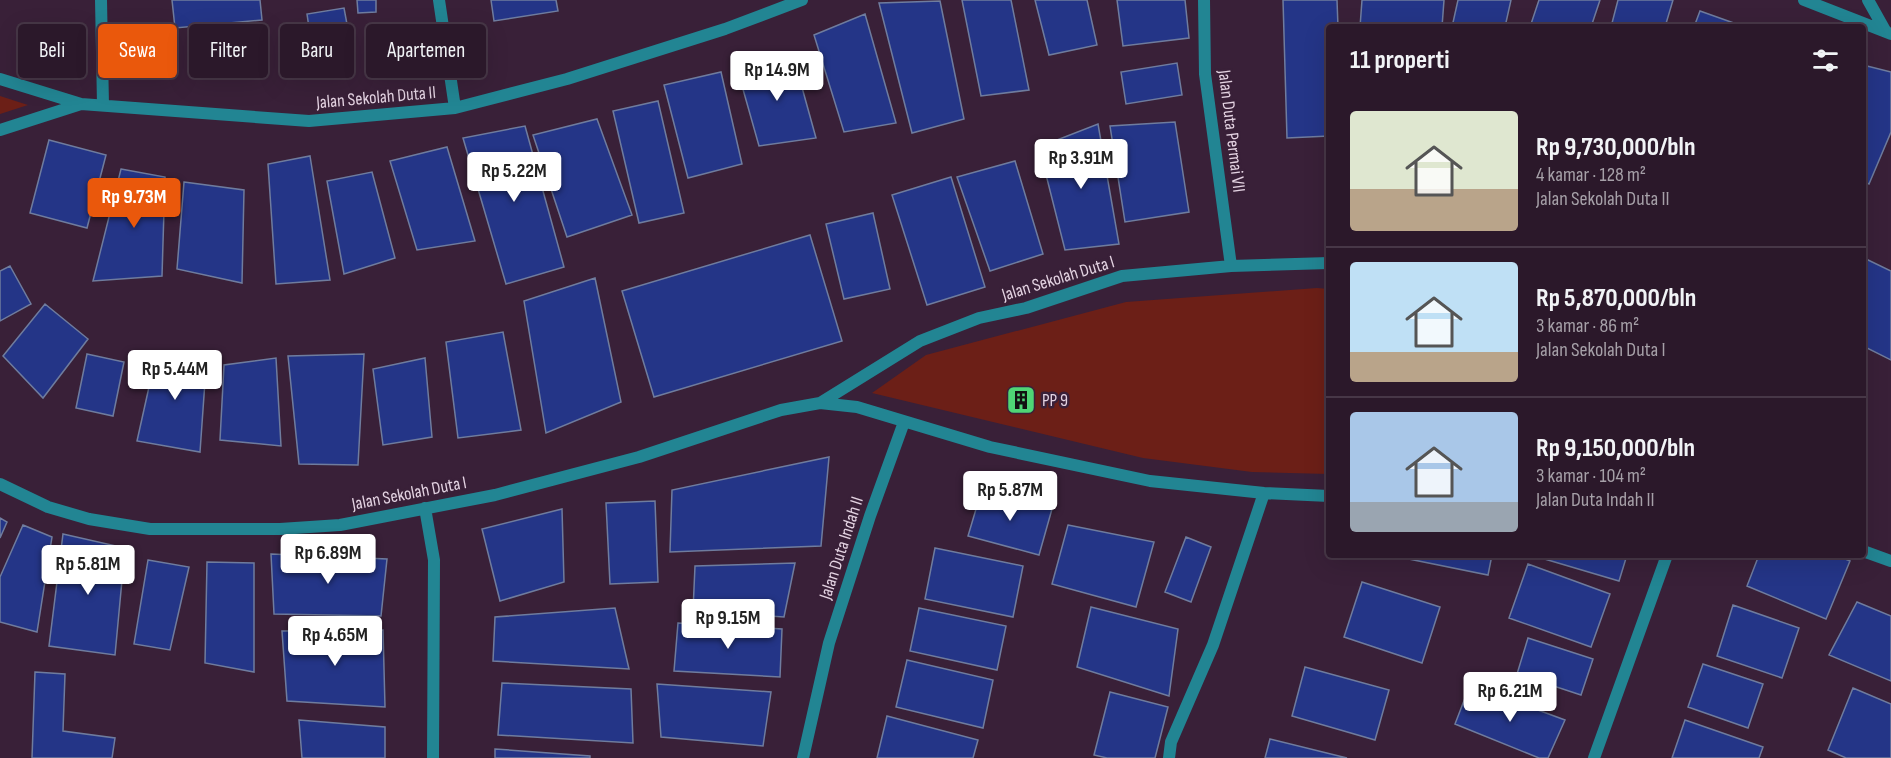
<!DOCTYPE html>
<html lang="id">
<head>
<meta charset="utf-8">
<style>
	:root { --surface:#2b182a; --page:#372536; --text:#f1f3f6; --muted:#a6a0a8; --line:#473747; --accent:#ea580c }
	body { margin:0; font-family:"Sofia Sans Condensed",sans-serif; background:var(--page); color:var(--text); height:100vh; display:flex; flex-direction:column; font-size:22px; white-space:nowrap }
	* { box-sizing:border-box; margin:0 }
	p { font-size:20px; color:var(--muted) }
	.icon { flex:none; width:33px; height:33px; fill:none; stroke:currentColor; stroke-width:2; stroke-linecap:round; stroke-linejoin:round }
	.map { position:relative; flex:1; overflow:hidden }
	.side { position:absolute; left:1326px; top:24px; width:540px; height:534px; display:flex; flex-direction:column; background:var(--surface); border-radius:6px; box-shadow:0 6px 24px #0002,0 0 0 2px var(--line) }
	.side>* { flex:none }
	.guide { position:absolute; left:18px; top:24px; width:570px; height:54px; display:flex; gap:12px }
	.price { position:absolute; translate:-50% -51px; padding:0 14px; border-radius:6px; background:#fff; color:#222; font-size:20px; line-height:39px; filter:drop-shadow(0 2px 3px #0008) }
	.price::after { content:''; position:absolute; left:50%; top:36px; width:18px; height:14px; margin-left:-9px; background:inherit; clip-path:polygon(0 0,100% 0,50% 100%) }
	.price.current { background:var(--accent); color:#fff }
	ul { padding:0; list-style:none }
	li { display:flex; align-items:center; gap:18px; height:150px; padding:0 24px }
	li+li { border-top:2px solid var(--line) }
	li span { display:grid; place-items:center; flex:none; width:168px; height:120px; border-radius:6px; color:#555 }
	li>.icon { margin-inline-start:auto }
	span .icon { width:72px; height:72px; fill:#fffc; stroke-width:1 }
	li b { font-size:26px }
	h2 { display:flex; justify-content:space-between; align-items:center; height:72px; padding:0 24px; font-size:26px }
	.chip { padding:0 21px; border-radius:6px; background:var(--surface); box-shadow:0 6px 24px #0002,0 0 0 2px var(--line); font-size:21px; line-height:54px }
	.chip.current { background:var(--accent); color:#fff }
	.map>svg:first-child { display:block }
	.green { fill:#6c1f17 }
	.building { fill:#243587; stroke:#6f7c9e; stroke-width:1.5 }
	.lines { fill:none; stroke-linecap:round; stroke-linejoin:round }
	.minor { stroke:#228593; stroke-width:12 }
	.labels { text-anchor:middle; stroke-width:5; stroke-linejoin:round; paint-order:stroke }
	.street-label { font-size:18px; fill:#e4d3e2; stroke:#392038 }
	.poi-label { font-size:18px; fill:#e4d3e2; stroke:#392038; text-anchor:start }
</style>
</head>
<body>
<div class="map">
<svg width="1891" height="758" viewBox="0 0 1891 758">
	<rect width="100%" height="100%" fill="#392038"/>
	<path class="green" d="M0 96 28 105 0 114Z
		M1317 288 1329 289V474L1252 472 1143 458 872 393 926 355 1126 302Z"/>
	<path class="building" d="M172 0H260L262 20 175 28Z
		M357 0H376V12L358 13Z
		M491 0H556L558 11 494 21Z
		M962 0H1011L1029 90 981 96Z
		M1035 0H1087L1097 45 1049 55Z
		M1117 0H1185L1189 38 1123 46Z
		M1283 0H1337L1338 27H1329V136L1287 138Z
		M1362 0H1444L1442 27H1360Z
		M1458 0H1511L1505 27H1452Z
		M1539 0H1600L1591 27H1530Z
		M1618 0H1673L1665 27H1611Z
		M940 1 964 119 912 133 879 3Z
		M344 8 349 35 311 41 307 14Z
		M1700 11 1745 27H1694Z
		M865 14 896 123 844 132 814 35Z
		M793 55 816 138 759 146 737 68Z
		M1177 63 1182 95 1126 104 1121 72Z
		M1863 65 1891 72V132L1869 184 1863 181Z
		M721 72 742 164 688 178 664 85Z
		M658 101 684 213 639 223 613 111Z
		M597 119 632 215 567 237 533 135Z
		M1175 122 1189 212 1125 222 1110 126Z
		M1098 124 1119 244 1065 250 1039 147Z
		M525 126 564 267 506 284 463 138Z
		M49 140 106 155 87 228 30 213Z
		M447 147 475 241 417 250 390 161Z
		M310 156 330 280 276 284 268 164Z
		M1015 161 1043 254 990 271 957 177Z
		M121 169 165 177 162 276 93 281Z
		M372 172 395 258 344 274 327 181Z
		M951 177 985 287 927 305 892 195Z
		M184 182 244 190 242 283 177 269Z
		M873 213 890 289 844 299 826 224Z
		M810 235 842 341 654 397 622 291Z
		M1866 259 1891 271V360L1863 346V269Z
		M10 266 31 304 0 321V271Z
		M595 278 621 402 546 433 524 301Z
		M45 304 88 339 43 398 3 356Z
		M503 332 521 430 458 438 446 342Z
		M157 351 207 353 200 452 137 441Z
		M87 354 124 362 113 416 76 408Z
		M364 354 358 465 299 464 288 356Z
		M276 358 281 446 220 440 224 365Z
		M425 358 432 437 383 445 373 369Z
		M1030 388 1033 408 1012 412 1009 392Z
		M829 457 821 546 670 552 672 490Z
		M982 489 1052 509 1039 555 968 536Z
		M655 501 658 582 610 584 606 503Z
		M562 509 564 582 500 601 482 529Z
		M0 518 7 522 0 538Z
		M23 525 52 537 37 632 0 622V577Z
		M1068 525 1154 542 1136 607 1052 584Z
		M63 534 125 548 115 655 49 646Z
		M1186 537 1211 547 1191 602 1165 592Z
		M935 548 1023 566 1013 617 925 599Z
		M271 554 387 559 381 616 274 614Z
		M1389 555H1492L1488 575Z
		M1531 555H1627L1619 581Z
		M1759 555H1836L1850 561 1826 619 1747 586Z
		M148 560 189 567 170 650 134 644Z
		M207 562 254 563V672L205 663Z
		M795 563 784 617 693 611 695 566Z
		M1528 564 1610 594 1591 647 1509 618Z
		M1362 582 1440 607 1422 663 1344 637Z
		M1857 602 1891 616V681L1829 655Z
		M1733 605 1799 628 1782 678 1717 656Z
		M1091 607 1178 629 1169 696 1077 667Z
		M615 608 629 669 493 661 495 617Z
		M919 608 1006 626 997 670 910 651Z
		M678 623 782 629 780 677 674 671Z
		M383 630 385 707 287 701 282 631Z
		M1528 638 1593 659 1581 695 1517 674Z
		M907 660 993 680 983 728 896 707Z
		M1703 664 1763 684 1748 728 1688 707Z
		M1305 667 1389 690 1375 740 1292 716Z
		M35 672 65 674 63 731 115 738 112 758H32Z
		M502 683 631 689 633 743 498 735Z
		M657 684 771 692 763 746 661 737Z
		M1470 685 1565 720 1548 758H1539L1455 724Z
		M1853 688 1891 704V758H1846L1828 750Z
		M1110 692 1168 707 1155 758H1107L1094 755Z
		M887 716 978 740 973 758H877Z
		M299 720 385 727V758H302Z
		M1685 720 1763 747 1759 758H1672Z
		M1270 739 1347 758H1265Z
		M495 749 590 756V758H495Z"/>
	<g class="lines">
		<path class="minor" d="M101 0 103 105
			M439 0 455 108
			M1204 0 1205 74 1231 266
			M1804 0 1891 34
			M1868 0 1886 32
			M0 79 81 104 309 121 455 108 567 79 725 29 802 0
			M0 130 81 104
			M820 403 920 341 979 318 1026 308 1122 276 1231 266 1329 263
			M0 484 48 507 89 519 150 529H280L340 525 495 495 639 457 781 410 820 403 857 407 990 447 1150 481 1264 493 1329 496
			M425 508 434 560 433 758
			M1863 551 1891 561
			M803 758 829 643 870 516 904 422
			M1169 758 1171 742 1213 645 1264 493
			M1594 758 1667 555"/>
	</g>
	<defs>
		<g id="building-square" transform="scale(1.5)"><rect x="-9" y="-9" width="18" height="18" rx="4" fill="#4fd675" stroke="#392038"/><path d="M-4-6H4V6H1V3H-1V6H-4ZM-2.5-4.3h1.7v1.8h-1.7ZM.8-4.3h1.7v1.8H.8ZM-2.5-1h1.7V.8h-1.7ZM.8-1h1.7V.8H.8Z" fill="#111"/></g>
	</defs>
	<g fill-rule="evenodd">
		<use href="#building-square" x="1021" y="400"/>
	</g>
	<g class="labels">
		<g class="street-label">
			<text transform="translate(376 97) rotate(-5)" y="6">Jalan Sekolah Duta II</text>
			<text transform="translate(1232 131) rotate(83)" y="6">Jalan Duta Permai VII</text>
			<text transform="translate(1058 278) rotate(-17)" y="6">Jalan Sekolah Duta I</text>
			<text transform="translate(409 493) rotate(-11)" y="6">Jalan Sekolah Duta I</text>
			<text transform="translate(841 548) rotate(-72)" y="6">Jalan Duta Indah II</text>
		</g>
		<g class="poi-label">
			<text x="1042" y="406">PP 9</text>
		</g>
	</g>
</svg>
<b class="price" style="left:777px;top:102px">Rp 14.9M</b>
<b class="price" style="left:1081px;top:190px">Rp 3.91M</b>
<b class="price" style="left:514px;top:203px">Rp 5.22M</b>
<b class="price current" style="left:134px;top:229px">Rp 9.73M</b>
<b class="price" style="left:175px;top:401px">Rp 5.44M</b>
<b class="price" style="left:1010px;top:522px">Rp 5.87M</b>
<b class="price" style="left:328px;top:585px">Rp 6.89M</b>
<b class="price" style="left:88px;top:596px">Rp 5.81M</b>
<b class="price" style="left:728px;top:650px">Rp 9.15M</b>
<b class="price" style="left:335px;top:667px">Rp 4.65M</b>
<b class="price" style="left:1510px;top:723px">Rp 6.21M</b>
<div class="guide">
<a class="chip">Beli</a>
<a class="chip current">Sewa</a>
<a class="chip">Filter</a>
<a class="chip">Baru</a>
<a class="chip">Apartemen</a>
</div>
<section class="side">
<h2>11 properti<svg class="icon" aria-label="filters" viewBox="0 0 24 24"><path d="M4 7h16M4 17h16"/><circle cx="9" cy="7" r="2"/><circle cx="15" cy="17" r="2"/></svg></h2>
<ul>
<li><span style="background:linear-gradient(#dfe7d0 65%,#b9a48a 0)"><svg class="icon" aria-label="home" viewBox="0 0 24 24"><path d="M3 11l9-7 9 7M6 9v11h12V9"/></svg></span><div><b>Rp 9,730,000/bln</b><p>4 kamar · 128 m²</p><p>Jalan Sekolah Duta II</p></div></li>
<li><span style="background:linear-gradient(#bfe0f5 75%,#b9a48a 0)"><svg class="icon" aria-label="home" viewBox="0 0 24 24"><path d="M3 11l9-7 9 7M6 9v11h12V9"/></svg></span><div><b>Rp 5,870,000/bln</b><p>3 kamar · 86 m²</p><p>Jalan Sekolah Duta I</p></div></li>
<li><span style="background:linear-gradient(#a9c7e8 75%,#9aa5b1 0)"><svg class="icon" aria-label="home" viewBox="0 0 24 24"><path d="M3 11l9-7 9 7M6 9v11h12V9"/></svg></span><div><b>Rp 9,150,000/bln</b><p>3 kamar · 104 m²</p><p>Jalan Duta Indah II</p></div></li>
</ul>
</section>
</div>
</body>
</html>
